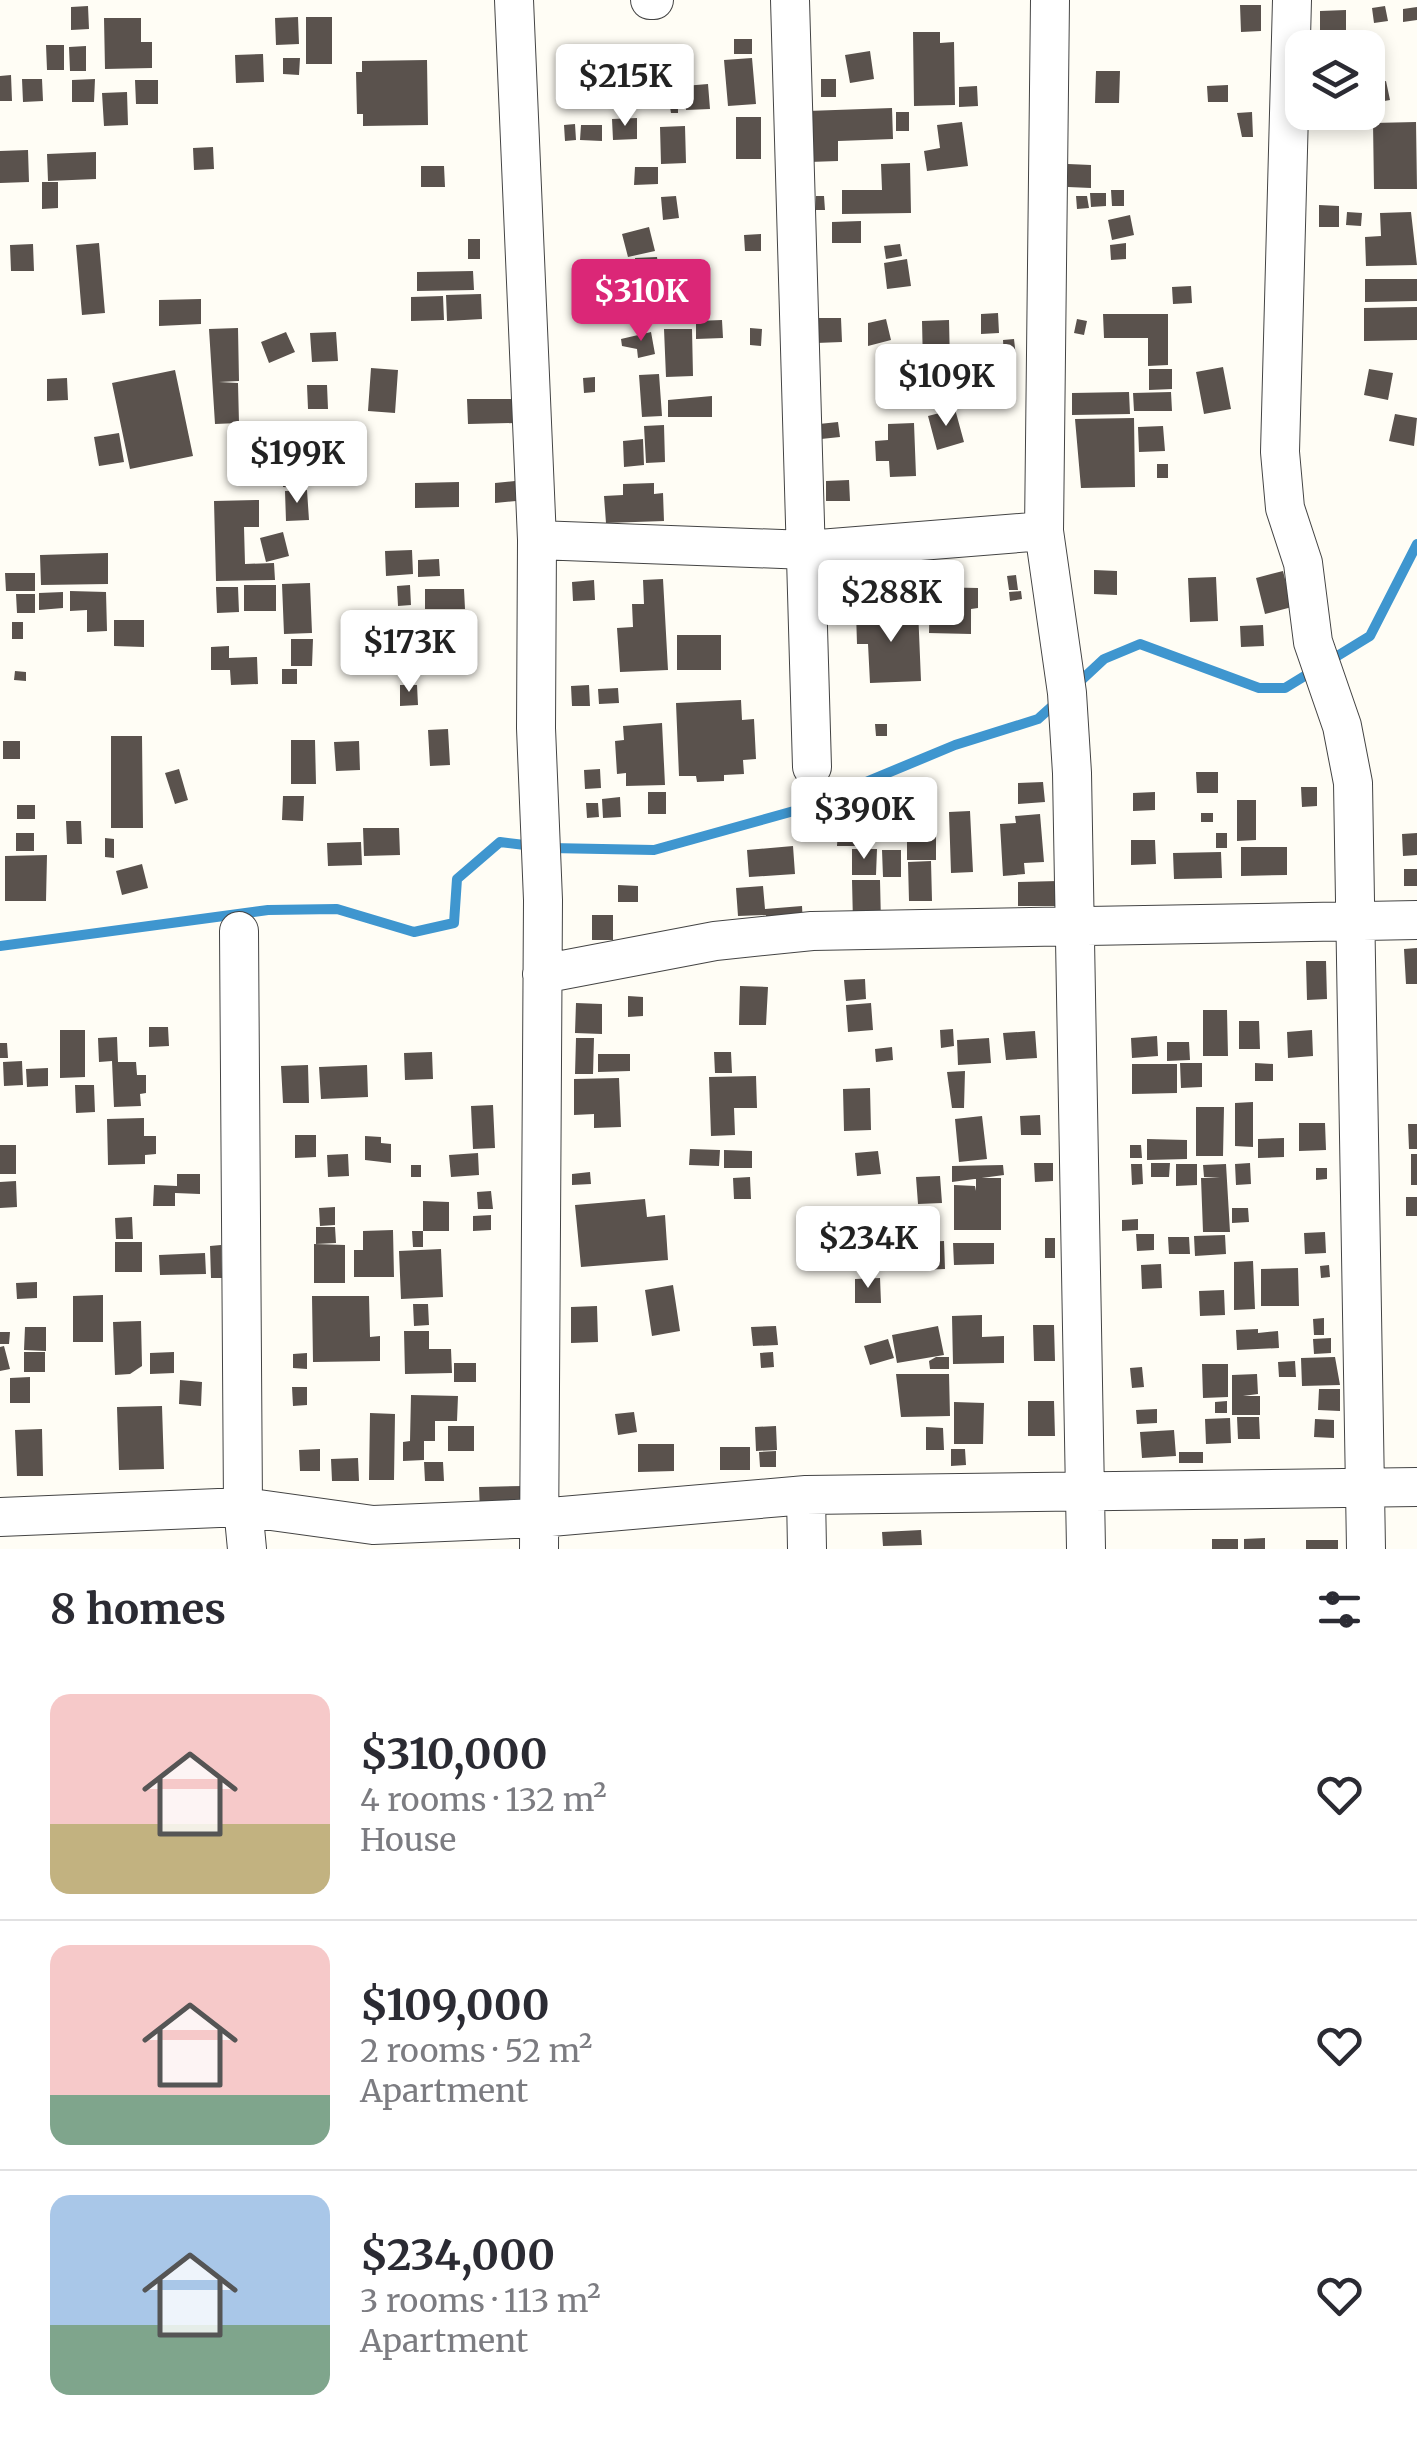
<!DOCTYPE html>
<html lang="en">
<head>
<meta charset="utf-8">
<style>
	:root { --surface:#fff; --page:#f7f7f7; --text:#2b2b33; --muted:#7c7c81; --line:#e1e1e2; --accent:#db2777 }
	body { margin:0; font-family:Merriweather,serif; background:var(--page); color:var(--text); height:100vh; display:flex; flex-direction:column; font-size:38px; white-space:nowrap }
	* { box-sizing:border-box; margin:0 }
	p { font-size:32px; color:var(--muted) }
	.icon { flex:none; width:55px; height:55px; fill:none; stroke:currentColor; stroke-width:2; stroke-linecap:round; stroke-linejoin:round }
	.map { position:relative; height:1549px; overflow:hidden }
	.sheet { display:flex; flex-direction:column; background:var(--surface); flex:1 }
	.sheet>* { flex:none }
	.controls { position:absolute; left:1285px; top:30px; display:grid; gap:20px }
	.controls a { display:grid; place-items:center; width:100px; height:100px; border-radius:20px; background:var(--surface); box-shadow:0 5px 15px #0003; font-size:50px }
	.price { position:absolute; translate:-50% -85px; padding:0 22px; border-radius:10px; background:#fff; color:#222; font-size:32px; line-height:65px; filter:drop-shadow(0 2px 5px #0008) }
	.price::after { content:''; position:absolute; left:50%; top:60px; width:30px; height:22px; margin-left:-15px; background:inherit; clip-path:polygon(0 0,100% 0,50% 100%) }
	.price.current { background:var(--accent); color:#fff }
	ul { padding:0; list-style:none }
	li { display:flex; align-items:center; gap:30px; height:250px; padding:0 50px }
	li+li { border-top:2px solid var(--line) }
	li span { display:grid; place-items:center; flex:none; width:280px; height:200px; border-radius:20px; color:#555 }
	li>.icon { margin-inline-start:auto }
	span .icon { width:120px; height:120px; fill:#fffc; stroke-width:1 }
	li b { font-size:42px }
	h2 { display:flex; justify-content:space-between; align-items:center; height:120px; padding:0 50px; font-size:42px }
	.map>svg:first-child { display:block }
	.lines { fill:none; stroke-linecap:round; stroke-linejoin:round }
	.stream { stroke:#3f96cf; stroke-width:10 }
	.building { fill:#5a524d }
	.street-casing { stroke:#444; stroke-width:40 }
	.street { stroke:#fff; stroke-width:38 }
</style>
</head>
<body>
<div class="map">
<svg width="1417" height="1549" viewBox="0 0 1417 1549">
	<rect width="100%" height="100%" fill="#fffdf5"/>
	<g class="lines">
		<path class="stream" d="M1075 686 1104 659 1140 644 1259 688H1285L1370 636 1417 544
			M550 848 654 850 801 809 955 745 1038 719 1058 701
			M0 946 268 910 337 909 414 932 454 923 457 879 500 842 533 846"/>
	</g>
	<path class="building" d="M1240 5H1261V31L1241 32Z
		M88 6 89 29 71 30V7Z
		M1385 6 1388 21 1374 23 1372 8Z
		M1417 7V20L1403 22V9Z
		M1346 10V35H1320V11Z
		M298 17 299 44 276 45 275 18Z
		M306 17H332V64H306Z
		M104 18H141V42H152V68L105 69Z
		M913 32H940V43L954 42 955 105 914 106Z
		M734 39H752V54H734Z
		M46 45H64V70H47Z
		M86 46V71H70L69 47Z
		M870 51 874 79 850 83 845 55Z
		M263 54 264 82 236 83 235 55Z
		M678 54 681 88 658 90 655 57Z
		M283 58H300L299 75 283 74Z
		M752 58 756 104 728 106 724 60Z
		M427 60 428 125 363 126V114H357L356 72H362V61Z
		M1096 71H1120L1119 103H1095Z
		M11 75 12 101H0V76Z
		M22 79H42L43 101 23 102Z
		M95 79 94 102H72V80Z
		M821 79H836V97H821Z
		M135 80H158V104H136Z
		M1386 81 1390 100 1368 104V85Z
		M708 84 710 109 686 110 684 86Z
		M1228 85V102H1208L1207 86Z
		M977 86 978 106 959 107V87Z
		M127 92 128 125 104 126 102 93Z
		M678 98V113H671L670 107 659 108 658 100Z
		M892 108 893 139 838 141V161L809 162 807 111Z
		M896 112H909V131H896Z
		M1252 112 1253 137H1242L1237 113Z
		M1324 112H1341L1340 125H1323Z
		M736 117H761V159H736Z
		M637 118V139L613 140 612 119Z
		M962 122 968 166 927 171 924 151 940 148 937 125Z
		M1416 122 1417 189H1374L1373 123Z
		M575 124 576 140 565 141 564 125Z
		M581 125H602V141L580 140Z
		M685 126 686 163 661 164 660 127Z
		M213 147 214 169 194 170 193 148Z
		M28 150 29 182 0 183V151Z
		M96 152V179L48 181 47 154Z
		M910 163 911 213 842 214V190H882L881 164Z
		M1068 164 1091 165V188L1068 187Z
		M421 166H444L445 187H421Z
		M635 167H658V184L634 185Z
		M42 182H58V208L42 209Z
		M1111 190H1124V206H1112Z
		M1090 193H1106V206L1091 207Z
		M676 196 679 218 663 220 661 197Z
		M816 196H824L825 210H816Z
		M1076 196H1087L1089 208 1077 209Z
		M1319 205 1339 206V227H1319Z
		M1347 212 1362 213 1361 226 1346 225Z
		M1411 212 1417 265 1366 266 1365 237 1381 236 1380 213Z
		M1130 215 1134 235 1112 240 1108 220Z
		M861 221V243H832V222Z
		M649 227 655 251 628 257 622 234Z
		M761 234V251H745L744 235Z
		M468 239H480V259H468Z
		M99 243 105 313 82 315 76 245Z
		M1126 243V259L1111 260 1110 245Z
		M33 244 34 271H11L10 245Z
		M900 244 902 256 886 259 884 246Z
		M657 257 660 282 637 283 635 258Z
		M907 259 911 286 887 289 884 263Z
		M473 271 474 290 417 291V272Z
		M1365 279H1417V301L1365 302Z
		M1191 286 1192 303 1173 304 1172 287Z
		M481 294 482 319 447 321 446 295Z
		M443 296 444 320 411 321V297Z
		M201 299V324L159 326V300Z
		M632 301 634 319 612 320 611 302Z
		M1417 307V340L1364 341V308Z
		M998 313 999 333 981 334V314Z
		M1103 314H1168V365L1148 366V338H1104Z
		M815 318H841L842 342 816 343Z
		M886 319 891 340 868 346V323Z
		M1077 319 1087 321 1084 335 1074 333Z
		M722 320 723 338 696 339V321Z
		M949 320 950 365 923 366 922 321Z
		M238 328 239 381 219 382 238 383 239 423 215 424 209 329Z
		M750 328 762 329 761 346 750 345Z
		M664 329H692L693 376 666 377Z
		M286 332 295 352 269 363 261 342Z
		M336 332 338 361 312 362 310 333Z
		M651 332 655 354 638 358 637 349 622 346 621 339Z
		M1014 339 1016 357 1004 358 1003 340Z
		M1223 367 1231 409 1204 414 1196 372Z
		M371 368 398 370 395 413 368 411Z
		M1149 369H1172V389L1149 390Z
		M1369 369 1393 373 1388 400 1364 395Z
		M175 370 193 456 130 469 112 383Z
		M659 374 662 416 642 417 639 375Z
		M595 377V392L584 393 583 378Z
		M67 378 68 400 47 401V379Z
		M307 385H327L328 409H308Z
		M1129 392 1130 414 1072 415V393Z
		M1171 392 1172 411H1134L1133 393Z
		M712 396V417H668V400Z
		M467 399H514L515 423 468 424Z
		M955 409 964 442 937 450 928 416Z
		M1395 414 1417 418 1414 446 1389 441Z
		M1134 418 1135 487 1081 488 1075 419Z
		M838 422 840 437 821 439 819 424Z
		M914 423 916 476 890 477 889 461H876L875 441 888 440V424Z
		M664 425 665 462 646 463 644 426Z
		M1163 426 1165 451 1139 452 1138 427Z
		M119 433 124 462 99 466 94 437Z
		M643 439 644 465 624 467 623 441Z
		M1157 464H1168V478H1157Z
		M283 472H297L298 488 283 487Z
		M849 480 850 501H826V481Z
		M515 481 516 501 495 503V483Z
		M459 482V507L415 508V483Z
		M654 483V494L663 493 664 521 606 523 604 496 623 495V484Z
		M307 490 309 520 286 521 285 491Z
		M259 500V527H244L245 564 274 563 275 580 216 581 214 501Z
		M283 532 289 556 266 562 260 538Z
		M412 550 413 574 386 576 385 551Z
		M108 553V584L41 585 40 555Z
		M439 559 440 576 418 577V560Z
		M1094 570 1117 571V595L1094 594Z
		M1283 571 1292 607 1265 614 1256 578Z
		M939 572H957V585L940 584Z
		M5 573H35V591H6Z
		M862 575 863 598 823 599V576Z
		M1016 575 1018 590H1009L1007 576Z
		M1216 577 1218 621 1190 622 1188 578Z
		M663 579 668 670 620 672 617 628 633 627 632 604H644L643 580Z
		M594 580 595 600 573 601 572 582Z
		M310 583 312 633 284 634 282 584Z
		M244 585H276V611H244Z
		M410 585 411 605 398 606 397 586Z
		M216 587H238L239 612 217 613Z
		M930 587 978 588V608L971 609V634L929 633Z
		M425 589H464L465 609H425Z
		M70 591 106 592 107 631 87 632V610L70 611Z
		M1021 591 1022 599 1010 601 1009 592Z
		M63 592V608L39 610V593Z
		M16 594H35V613H17Z
		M918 609 921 681 870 683 868 644H857L856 612Z
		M114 620H144V647L114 646Z
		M12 622H23V639H12Z
		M1263 625 1264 646 1241 647 1240 626Z
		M439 632V650H421V633Z
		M677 635H721V670H677Z
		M291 639H313L312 666H291Z
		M229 646V658L257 657 258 684 231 685 230 670H211V647Z
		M282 669H297V684H282Z
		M15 671 26 672V681L14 680Z
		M400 685H417L418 705 400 706Z
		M589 685 590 706H572L571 686Z
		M618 688 619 703 599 704 598 689Z
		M741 700 742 720 754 719 756 759 743 760 744 774 724 775V781L697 782 696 776H679L676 703Z
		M662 723 665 785 626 786V773L617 774 615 741 624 740 623 726Z
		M875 724H887V736H876Z
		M448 729 450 765 430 766 428 730Z
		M111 736H142L143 828H111Z
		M291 740H315L316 784H291Z
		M3 741H20V759H3Z
		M359 741 360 770 336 771 334 742Z
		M179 769 188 800 175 804 165 773Z
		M600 769 601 788 585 789 584 770Z
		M1196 772H1218V793H1197Z
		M1043 782 1045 802 1018 804V783Z
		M1301 787H1317V806L1302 807Z
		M901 791 902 811 876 812 875 792Z
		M648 792H666V814H648Z
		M1155 792V810L1133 811V793Z
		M283 796H304L303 821 282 820Z
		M620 797 621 817 603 818 602 799Z
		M1237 800H1256V840L1237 841Z
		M586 803H598L599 817 587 818Z
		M17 805H35V819H17Z
		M907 806H936V860H907Z
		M970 811 973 872 951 873 949 812Z
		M1201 813H1213V822H1201Z
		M1040 814 1044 862 1024 863 1025 874 1003 876 1000 824 1016 823 1015 816Z
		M66 821H81L82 844H67Z
		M363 828H399L400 855 364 856Z
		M838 829H857L856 846H837Z
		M16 833H34V851H16Z
		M1216 833H1227V848H1216Z
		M1417 833V855L1403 856 1402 834Z
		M105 838 114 839V858L105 857Z
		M1131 840H1155L1156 864 1131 865Z
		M361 842 362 865 328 866 327 843Z
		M793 846 795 874 749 877 747 850Z
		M1241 847H1287V875L1241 876Z
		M852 849H877L876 875H852Z
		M882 850H901V877H883Z
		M1221 852 1222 878 1174 879 1173 853Z
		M47 855 46 901H5V856Z
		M931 861 932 901H909L908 862Z
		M142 864 148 888 122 895 116 871Z
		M1404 869H1417V886H1404Z
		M852 880H880L881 923H853Z
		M1058 881 1059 906H1018V882Z
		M618 885 638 886V902H618Z
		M763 886 765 909 802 906 803 925 766 927V915L738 916 736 888Z
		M592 915H613V940H592Z
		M1417 948V984H1406L1404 949Z
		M1306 961H1326L1327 999 1307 1000Z
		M865 979 866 999 846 1001 844 980Z
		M740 986 768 987 766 1025H739Z
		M628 996 643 997V1016L628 1017Z
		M576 1003 602 1004V1034L575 1033Z
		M871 1003 873 1030 848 1032 846 1005Z
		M1203 1010H1227L1228 1056H1203Z
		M1239 1021H1259L1260 1049H1239Z
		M149 1027H168L169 1046 149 1047Z
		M953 1029 954 1046 941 1048 940 1030Z
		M60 1030H85V1077L60 1078Z
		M1312 1030 1313 1056 1288 1058 1287 1032Z
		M1035 1031 1037 1058 1006 1060 1003 1033Z
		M1157 1036 1158 1056 1132 1058 1131 1038Z
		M117 1037 118 1062H136L137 1075H146V1093L140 1094 141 1106 114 1107 112 1061 99 1062 98 1038Z
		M576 1038H594L593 1074H575Z
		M989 1038 991 1063 958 1065 957 1040Z
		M1167 1042H1189L1190 1060 1167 1061Z
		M0 1043H7L8 1058H0Z
		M892 1047 893 1060 876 1062 875 1049Z
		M432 1052 433 1079 405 1080 404 1053Z
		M714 1052H731L732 1073H715Z
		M598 1054H630V1071L598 1072Z
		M22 1061 23 1085 4 1086 3 1062Z
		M1180 1063H1202V1087L1181 1088Z
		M1255 1063 1273 1064V1081H1255Z
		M1132 1064H1177V1093L1132 1094Z
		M308 1065 309 1103H283L281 1066Z
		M367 1065 368 1097 321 1099 319 1067Z
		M48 1068V1086L27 1087 26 1069Z
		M965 1071 964 1108H952L947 1072Z
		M756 1076 757 1108H734L735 1135 711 1136 709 1077Z
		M619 1078 621 1127 594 1128V1114L574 1115V1079Z
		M75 1085H94L95 1112 76 1113Z
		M870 1088 871 1130 844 1131 843 1089Z
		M1253 1102V1147L1235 1146V1103Z
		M493 1105 495 1148 473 1149 471 1106Z
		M1196 1107H1224L1223 1156H1196Z
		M1040 1115 1041 1135H1021L1020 1116Z
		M982 1116 987 1159 959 1162 955 1119Z
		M144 1118V1136H156V1154L145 1155V1164L108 1165 107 1119Z
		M1299 1123H1325L1326 1150 1299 1151Z
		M1408 1124H1417V1149H1409Z
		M295 1135H316V1157L295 1158Z
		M365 1136 381 1137V1143L391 1144V1163L365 1160Z
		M1284 1138V1157L1258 1158V1139Z
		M1147 1139 1187 1140V1159L1147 1160Z
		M0 1145H16V1174H0Z
		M1130 1145H1141L1142 1158H1130Z
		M690 1149 720 1150 719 1166 689 1165Z
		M724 1150 752 1151V1168H724Z
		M878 1151 881 1174 857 1176 855 1153Z
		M478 1153 479 1175 451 1177 449 1155Z
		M348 1154 349 1176 328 1177 327 1155Z
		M1411 1154H1417V1185H1411Z
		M1034 1163H1053V1181L1035 1182Z
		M1151 1163H1170L1169 1177H1151Z
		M1250 1163 1251 1184 1236 1185 1235 1164Z
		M1131 1164H1142L1143 1184 1132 1185Z
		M1176 1164H1197V1185L1176 1186Z
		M1226 1164 1230 1232H1203L1201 1178H1220L1204 1177 1203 1165Z
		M411 1165H421V1177H411Z
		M1003 1165 1004 1175 952 1182V1166Z
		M1316 1168H1327V1179L1316 1180Z
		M590 1172 591 1184 572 1185V1174Z
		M177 1174H200V1194L175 1193V1206H153L154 1185 177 1186Z
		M940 1176 942 1203 918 1204 916 1177Z
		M750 1177 751 1199H734L733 1178Z
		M976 1178H1001V1230H954V1185L975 1186 976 1191Z
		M16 1181 17 1207 0 1208V1182Z
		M491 1191 493 1209H478L477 1192Z
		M1406 1197H1417V1216H1406Z
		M645 1199 647 1217 665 1215 668 1260 581 1267 575 1205Z
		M423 1201 449 1202V1231H423Z
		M335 1207V1225L320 1226 319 1208Z
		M1232 1208H1248L1249 1222 1232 1223Z
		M491 1215V1230L473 1231V1216Z
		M132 1217 133 1239H116L115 1218Z
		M1138 1219V1230L1122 1231V1220Z
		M316 1227H335L336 1243 316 1244Z
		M393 1230 394 1277H354V1250H363V1231Z
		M412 1231H423V1247H413Z
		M1325 1232 1326 1253 1305 1254 1304 1233Z
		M1136 1234H1154V1250L1137 1251Z
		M1225 1235 1226 1254 1195 1256 1194 1236Z
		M1168 1237H1189L1190 1254H1169Z
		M1045 1238H1055V1258H1045Z
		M944 1241 945 1269 919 1270 918 1242Z
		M115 1242H142V1272H115Z
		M953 1243H994V1264L954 1265Z
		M314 1244 345 1245V1283H314Z
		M221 1245 222 1278H211L210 1246Z
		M441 1249 443 1297 401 1299 399 1251Z
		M205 1253 206 1274 160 1275 159 1255Z
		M1253 1261 1255 1309 1234 1310V1262Z
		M1161 1264 1162 1288 1142 1289 1141 1265Z
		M1329 1265 1330 1277 1321 1278 1320 1266Z
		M1298 1268 1299 1306H1261V1269Z
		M880 1278 881 1303H855V1279Z
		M37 1282V1298L17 1299 16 1283Z
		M673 1285 680 1331 652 1336 645 1290Z
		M1224 1290 1225 1315 1200 1316 1199 1291Z
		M103 1295V1342H73V1296Z
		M312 1296H369L370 1337 380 1336V1361L313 1362Z
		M413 1304H428L429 1325 414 1326Z
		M597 1306 598 1342 571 1343V1307Z
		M982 1315V1337L1004 1336V1363L953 1364 952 1316Z
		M1324 1318V1335H1314L1313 1319Z
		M141 1321 142 1366 130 1374 115 1375 113 1322Z
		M1033 1325H1054L1055 1361H1034Z
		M776 1326 778 1345 753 1346 751 1327Z
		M938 1326 944 1355 897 1363 892 1335Z
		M25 1327H46V1351L24 1350Z
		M1258 1329V1333L1278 1331 1279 1348 1237 1350 1236 1330Z
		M404 1331H429V1349H451L452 1373 405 1374Z
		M0 1332H10L9 1344H0Z
		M1331 1338V1353L1314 1354 1313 1339Z
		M888 1339 894 1358 870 1365 864 1346Z
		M4 1346 10 1369 0 1371V1347Z
		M24 1352H45V1372H24Z
		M174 1352V1373L150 1374V1353Z
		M773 1352 774 1367 761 1368 760 1353Z
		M307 1353V1369L293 1368V1354Z
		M936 1357H949V1369H930L929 1361Z
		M1335 1357 1340 1385 1302 1386 1301 1358Z
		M1295 1361 1296 1377H1279L1278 1362Z
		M454 1363H476V1382H454Z
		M1202 1364H1228V1397L1203 1398Z
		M1142 1367 1144 1387 1132 1388 1130 1368Z
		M896 1374H949L950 1416 901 1417Z
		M1257 1374 1258 1394 1243 1396H1260V1415H1232V1375Z
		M30 1377V1403H10V1378Z
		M180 1380 202 1382 201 1406 179 1404Z
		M292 1387H307V1405L293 1406Z
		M1319 1389H1340V1411L1318 1410Z
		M411 1395 458 1396 457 1421H435V1441H424V1460L403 1461V1442L410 1441Z
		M1028 1401H1054L1055 1436H1028Z
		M1227 1401V1413H1215V1402Z
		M954 1402 984 1403 983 1444H954Z
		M162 1406 164 1469 119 1470 117 1407Z
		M1157 1409V1423L1137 1424 1136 1410Z
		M634 1412 637 1432 618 1435 615 1414Z
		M370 1413 395 1414 394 1480H369Z
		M1237 1417H1259L1260 1439H1238Z
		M1230 1418 1231 1443 1206 1444 1205 1419Z
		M1315 1419 1334 1420V1438L1314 1437Z
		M448 1426H474V1451H448Z
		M776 1426 777 1450 756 1451 755 1427Z
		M926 1427 943 1428 944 1450H926Z
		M42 1429 43 1476H17L15 1430Z
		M1174 1430 1176 1456 1142 1458 1140 1432Z
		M638 1444H674V1471L638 1472Z
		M720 1447H750V1470H720Z
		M320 1449V1471H300L299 1450Z
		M951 1449H965L966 1465 951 1466Z
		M776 1451V1467H760L759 1452Z
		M1179 1452H1203V1463H1179Z
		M358 1458 359 1481H332L331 1459Z
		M424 1462H443L444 1481H425Z
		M523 1486 524 1510 480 1512 479 1487Z
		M921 1530 922 1545 883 1546 882 1532Z
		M1265 1538V1549H1244V1539Z
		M1212 1539H1238V1549H1212Z
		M1306 1540H1338V1549H1306Z"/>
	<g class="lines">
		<g class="street-casing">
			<path id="street" d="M514 0 537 540 536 728 543 900 539 1549
				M650 0H654
				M790 0 812 767
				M1050 0 1044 531 1067 693 1072 773 1086 1549
				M1292 0 1280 452 1285 508 1303 563 1313 642 1342 726 1353 783 1366 1549
				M537 540 807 550 1044 531
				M239 931 243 1507 247 1549
				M542 974 715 941 812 931 1417 920
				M806 1495 807 1549
				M0 1517 243 1507 373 1525 539 1518 806 1495 1417 1487"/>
		</g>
		<use href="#street" class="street"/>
	</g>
</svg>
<div class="controls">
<a><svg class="icon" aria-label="layers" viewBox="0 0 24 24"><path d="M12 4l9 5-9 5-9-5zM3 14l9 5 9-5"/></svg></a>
</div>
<b class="price" style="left:625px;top:129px">$215K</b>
<b class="price current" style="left:641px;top:344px">$310K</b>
<b class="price" style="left:946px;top:429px">$109K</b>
<b class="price" style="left:297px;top:506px">$199K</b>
<b class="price" style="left:891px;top:645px">$288K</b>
<b class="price" style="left:409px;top:695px">$173K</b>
<b class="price" style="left:864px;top:862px">$390K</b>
<b class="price" style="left:868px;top:1291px">$234K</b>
</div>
<section class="sheet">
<h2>8 homes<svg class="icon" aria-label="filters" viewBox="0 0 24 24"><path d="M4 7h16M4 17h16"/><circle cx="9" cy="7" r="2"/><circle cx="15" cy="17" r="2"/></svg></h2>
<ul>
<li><span style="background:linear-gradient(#f6c9c9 65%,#c2b280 0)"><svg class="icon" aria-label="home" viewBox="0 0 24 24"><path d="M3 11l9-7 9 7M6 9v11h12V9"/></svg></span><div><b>$310,000</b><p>4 rooms · 132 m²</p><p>House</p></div><svg class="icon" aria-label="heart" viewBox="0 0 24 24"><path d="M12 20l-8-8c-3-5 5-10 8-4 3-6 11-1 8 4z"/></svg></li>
<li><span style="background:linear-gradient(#f6c9c9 75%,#7fa58c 0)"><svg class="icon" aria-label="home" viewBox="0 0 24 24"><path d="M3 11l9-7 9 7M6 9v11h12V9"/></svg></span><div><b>$109,000</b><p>2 rooms · 52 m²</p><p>Apartment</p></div><svg class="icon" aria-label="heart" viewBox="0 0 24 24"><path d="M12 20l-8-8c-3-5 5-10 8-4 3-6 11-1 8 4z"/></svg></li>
<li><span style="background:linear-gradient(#a9c7e8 65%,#7fa58c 0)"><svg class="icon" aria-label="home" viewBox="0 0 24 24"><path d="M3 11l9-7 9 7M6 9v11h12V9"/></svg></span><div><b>$234,000</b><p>3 rooms · 113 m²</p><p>Apartment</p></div><svg class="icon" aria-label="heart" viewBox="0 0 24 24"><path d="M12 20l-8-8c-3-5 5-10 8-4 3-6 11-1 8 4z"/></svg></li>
</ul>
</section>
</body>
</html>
